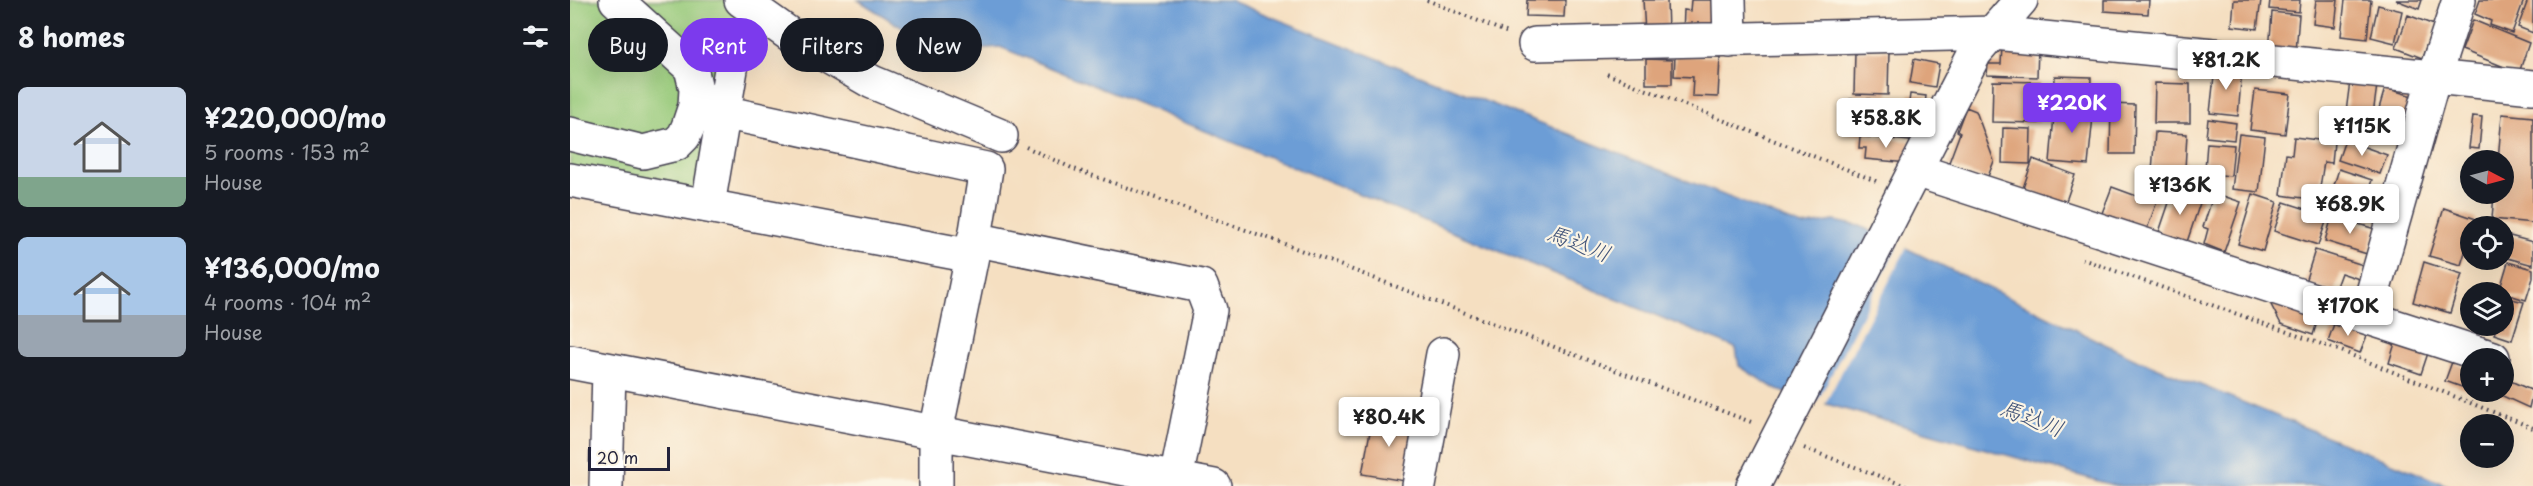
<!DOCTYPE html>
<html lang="en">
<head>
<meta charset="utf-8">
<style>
	:root { --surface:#171b24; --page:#242831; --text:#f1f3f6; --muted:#9ea1a6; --accent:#7c3aed }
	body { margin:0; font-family:"Playpen Sans","Klee One",sans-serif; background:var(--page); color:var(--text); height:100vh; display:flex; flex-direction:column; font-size:22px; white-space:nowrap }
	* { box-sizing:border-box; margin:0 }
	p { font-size:20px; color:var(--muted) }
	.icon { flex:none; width:33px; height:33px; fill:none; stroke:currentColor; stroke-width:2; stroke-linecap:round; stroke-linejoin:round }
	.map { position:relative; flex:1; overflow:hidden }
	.drawer { display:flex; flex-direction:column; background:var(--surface); width:570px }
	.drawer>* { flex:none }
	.hud { position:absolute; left:18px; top:18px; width:570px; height:54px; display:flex; gap:12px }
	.needle { width:39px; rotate:96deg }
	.controls { position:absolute; left:1890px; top:150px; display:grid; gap:12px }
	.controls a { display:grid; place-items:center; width:54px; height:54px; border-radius:50%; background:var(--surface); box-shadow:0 6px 24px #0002; font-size:30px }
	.scale { position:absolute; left:18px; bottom:15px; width:82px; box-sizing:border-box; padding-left:6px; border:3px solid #22223b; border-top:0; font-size:16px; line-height:21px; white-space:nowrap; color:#22223b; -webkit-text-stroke:4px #fcf5e5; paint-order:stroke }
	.price { position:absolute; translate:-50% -51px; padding:0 14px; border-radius:6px; background:#fff; color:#222; font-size:20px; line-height:39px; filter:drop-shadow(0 2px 3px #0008) }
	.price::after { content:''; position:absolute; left:50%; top:36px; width:18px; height:14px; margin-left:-9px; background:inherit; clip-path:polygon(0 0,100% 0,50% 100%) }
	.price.selected { background:var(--accent); color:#fff }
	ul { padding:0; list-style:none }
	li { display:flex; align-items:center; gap:18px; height:150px; padding:0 18px }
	li span { display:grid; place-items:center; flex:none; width:168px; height:120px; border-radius:9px; color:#555 }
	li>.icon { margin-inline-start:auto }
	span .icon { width:72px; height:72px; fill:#fffc; stroke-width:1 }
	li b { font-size:26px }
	h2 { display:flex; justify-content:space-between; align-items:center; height:72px; padding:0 18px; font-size:26px }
	.pill { padding:0 21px; border-radius:27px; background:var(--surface); box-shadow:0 6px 24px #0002; font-size:21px; line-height:54px }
	.pill.selected { background:var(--accent); color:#fff }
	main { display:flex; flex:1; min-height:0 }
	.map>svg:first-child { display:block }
	.green { fill:#96c979; stroke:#5c765a; stroke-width:1.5 }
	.water { fill:#6c9dd6; stroke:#476088; stroke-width:1.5 }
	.pier { fill:#f5dfc1 }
	.building { fill:#dea47b }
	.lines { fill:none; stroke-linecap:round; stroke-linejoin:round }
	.minor-casing { stroke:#423e4f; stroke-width:36 }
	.path { stroke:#423e4f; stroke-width:4; stroke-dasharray:1.5 4.5; stroke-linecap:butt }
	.minor { stroke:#fff; stroke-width:33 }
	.labels { text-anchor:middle; stroke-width:4.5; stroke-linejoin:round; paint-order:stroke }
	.water-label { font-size:22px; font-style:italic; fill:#405379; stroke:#fcf5e5 }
</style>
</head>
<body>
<main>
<section class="drawer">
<h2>8 homes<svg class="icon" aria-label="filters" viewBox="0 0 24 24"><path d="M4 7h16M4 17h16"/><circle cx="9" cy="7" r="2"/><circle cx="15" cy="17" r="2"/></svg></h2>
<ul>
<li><span style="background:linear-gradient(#c9d6e8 75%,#7fa58c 0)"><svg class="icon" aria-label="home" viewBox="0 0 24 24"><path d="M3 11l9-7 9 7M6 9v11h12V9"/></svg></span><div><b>¥220,000/mo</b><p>5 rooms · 153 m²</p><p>House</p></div></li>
<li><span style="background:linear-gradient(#a9c7e8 65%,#9aa5b1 0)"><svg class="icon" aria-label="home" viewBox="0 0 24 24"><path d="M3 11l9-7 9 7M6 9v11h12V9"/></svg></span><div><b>¥136,000/mo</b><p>4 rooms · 104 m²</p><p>House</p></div></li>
</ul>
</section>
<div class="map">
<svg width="1963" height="486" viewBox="0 0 1963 486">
	<rect width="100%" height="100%" fill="#fcf5e5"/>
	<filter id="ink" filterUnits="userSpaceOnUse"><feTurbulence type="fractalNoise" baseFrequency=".0167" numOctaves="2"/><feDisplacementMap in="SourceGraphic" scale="12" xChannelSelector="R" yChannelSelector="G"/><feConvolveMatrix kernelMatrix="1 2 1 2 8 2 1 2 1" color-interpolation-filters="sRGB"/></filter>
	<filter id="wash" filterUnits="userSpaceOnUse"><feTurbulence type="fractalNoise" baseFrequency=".008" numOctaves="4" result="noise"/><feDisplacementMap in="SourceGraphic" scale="24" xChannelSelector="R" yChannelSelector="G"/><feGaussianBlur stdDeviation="1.35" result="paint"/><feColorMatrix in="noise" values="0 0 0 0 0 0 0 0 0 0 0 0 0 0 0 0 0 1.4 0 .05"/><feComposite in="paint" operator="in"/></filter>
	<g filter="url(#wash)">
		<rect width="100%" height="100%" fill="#f5dfc1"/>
		<path class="green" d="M0 0H156L177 16 157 34 130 183 120 191 0 168Z"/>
		<path class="water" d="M288 0H659L1232 226 1264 221 1290 226 1564 358 1879 486H1546L1207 390 1169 366 1166 348 430 47 371 52Z"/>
		<path class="pier" d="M1330 242 1338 245 1254 406 1246 404Z"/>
		<g id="blocks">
			<path class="building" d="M957 0H995L994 17 956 16Z
				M1073 0H1097L1098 31 1075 32Z
				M1121 0H1149L1148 34 1113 33 1114 10 1120 11Z
				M1534 0H1579L1578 14 1534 11Z
				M1664 0H1691L1687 29 1662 26Z
				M1700 0H1730L1729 12 1699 9Z
				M1746 0H1768L1765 27 1743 24Z
				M1775 0H1801L1797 39 1771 36Z
				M1826 0H1852L1849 9Z
				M1910 0H1954L1942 33 1920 25 1921 21 1905 14Z
				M1958 0H1963V33L1948 27Z
				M1808 5 1832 11 1825 43 1801 37Z
				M1702 12 1729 15 1726 52 1699 51Z
				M1838 15 1864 25 1852 58 1826 48Z
				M1903 20 1959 43 1949 73 1892 50Z
				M1432 46 1468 48 1467 77 1417 75 1418 64H1431Z
				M1285 51H1319L1318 95 1284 94Z
				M1105 56 1150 57 1148 97 1122 96 1123 77 1104 76Z
				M1076 59 1102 60V84H1076Z
				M1344 59 1369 64 1365 87 1340 83Z
				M1645 67 1672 69 1668 116 1640 113Z
				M1485 76 1521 77 1520 103 1484 102Z
				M1423 81 1470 82 1469 123 1422 122Z
				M1780 81 1807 85 1803 115 1776 112Z
				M1585 83 1620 84V123H1584Z
				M1815 88 1846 97 1833 138 1803 129Z
				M1685 90 1720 94 1715 134 1680 130Z
				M1340 94 1356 96 1353 120 1337 118Z
				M1280 99H1300L1303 111 1328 104 1334 124 1304 134H1280Z
				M1485 104 1524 107 1518 165 1480 162Z
				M1541 104 1565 105 1564 154H1540Z
				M1396 107 1406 111 1424 161 1417 179 1378 165 1390 133 1387 131Z
				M1932 114 1963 117V223L1922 219 1924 194H1934V160H1928Z
				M1903 116 1912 117 1909 149 1899 148Z
				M1638 119 1666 123 1664 140 1636 137Z
				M1433 128 1461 129 1460 164 1432 163Z
				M1585 132 1617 134 1614 186 1581 184Z
				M1669 134 1695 137 1689 192 1662 189Z
				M1290 136 1340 141 1338 163 1295 159 1296 148H1289Z
				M1724 137 1764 142 1762 163 1754 162 1748 200 1711 195 1716 154 1722 155Z
				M1775 140 1817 155 1810 174 1768 160Z
				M1637 143 1664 145 1661 176 1651 175 1649 191 1615 187 1617 167 1635 169Z
				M1463 159 1505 175 1495 204 1453 188Z
				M1769 169 1802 180 1788 221 1756 211Z
				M1542 187 1572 198 1574 193 1588 199 1577 229 1532 213Z
				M1604 188 1632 197 1616 245 1588 235Z
				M1644 193 1671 202 1654 252 1634 244 1638 229 1633 227Z
				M1683 194 1707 202 1693 251 1668 244Z
				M1714 202 1758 216 1748 245 1704 231Z
				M1874 208 1906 219 1903 226H1900V236L1891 265 1859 256Z
				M1762 216 1805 229 1797 254 1755 241Z
				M1940 236 1963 242V265L1934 257Z
				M1745 250 1793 265 1789 279 1771 273 1764 292 1735 282Z
				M1854 262 1892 274 1880 313 1843 302Z
				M1938 262 1963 269V278L1956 300 1929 292Z
				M1934 297 1954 302 1942 340 1924 334 1927 326H1934Z
				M1698 299 1749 316 1743 335 1711 324Z
				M1765 321 1798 333 1790 353 1758 341Z
				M1825 343 1858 353 1851 374 1819 363Z
				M1882 362 1900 369V390L1875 381Z
				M1934 378 1963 391 1959 408 1926 393 1934 392Z
				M803 416 845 422 835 481 792 474Z"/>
		</g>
	</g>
	<g filter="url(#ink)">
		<use href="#blocks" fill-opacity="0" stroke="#423e4f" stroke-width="1.5"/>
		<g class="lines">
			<g class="minor-casing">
				<path id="minor" d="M171 0 219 34 302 82 431 136
					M1159 0 1160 40
					M965 44 1425 33 1963 87
					M125 106 416 169 402 256 366 432V486
					M0 134 73 152 106 144 114 136 118 127 125 106 126 89 121 68 46 0
					M1345 170 1796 317 1864 77 1889 0
					M0 180 402 256
					M138 205 166 40
					M404 239 631 286 640 310 606 479
					M1796 317 1923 358
					M0 362 644 486
					M36 486 39 370
					M849 486 873 354
					M1183 486 1405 53 1451 0"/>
			</g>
			<path class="path" d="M857 0 938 33
				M1037 74 1306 181
				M456 147 504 169 704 240 1181 422
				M1512 259 1771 351 1963 428
				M1234 448 1336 486"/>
			<use href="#minor" class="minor"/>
		</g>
	</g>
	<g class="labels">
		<g class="water-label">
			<text transform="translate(1009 243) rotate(21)" y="8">馬込川</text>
			<text transform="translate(1462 418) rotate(21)" y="8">馬込川</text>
		</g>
	</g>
</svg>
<div class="controls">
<a><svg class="needle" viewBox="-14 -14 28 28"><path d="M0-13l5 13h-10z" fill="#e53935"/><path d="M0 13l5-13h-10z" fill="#9ea1a6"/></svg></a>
<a><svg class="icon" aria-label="locate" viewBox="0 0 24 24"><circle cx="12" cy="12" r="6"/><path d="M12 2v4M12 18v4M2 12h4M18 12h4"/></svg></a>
<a><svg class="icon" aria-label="layers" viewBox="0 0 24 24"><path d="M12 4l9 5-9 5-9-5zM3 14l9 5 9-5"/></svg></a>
<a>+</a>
<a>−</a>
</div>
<div class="scale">20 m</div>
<b class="price" style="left:1656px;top:91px">¥81.2K</b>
<b class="price selected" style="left:1502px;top:134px">¥220K</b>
<b class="price" style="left:1316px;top:149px">¥58.8K</b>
<b class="price" style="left:1792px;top:157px">¥115K</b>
<b class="price" style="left:1610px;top:216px">¥136K</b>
<b class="price" style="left:1780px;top:235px">¥68.9K</b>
<b class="price" style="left:1778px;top:337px">¥170K</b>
<b class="price" style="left:819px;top:448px">¥80.4K</b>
<div class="hud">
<a class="pill">Buy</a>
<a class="pill selected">Rent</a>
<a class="pill">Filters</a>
<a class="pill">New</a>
</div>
</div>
</main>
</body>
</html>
